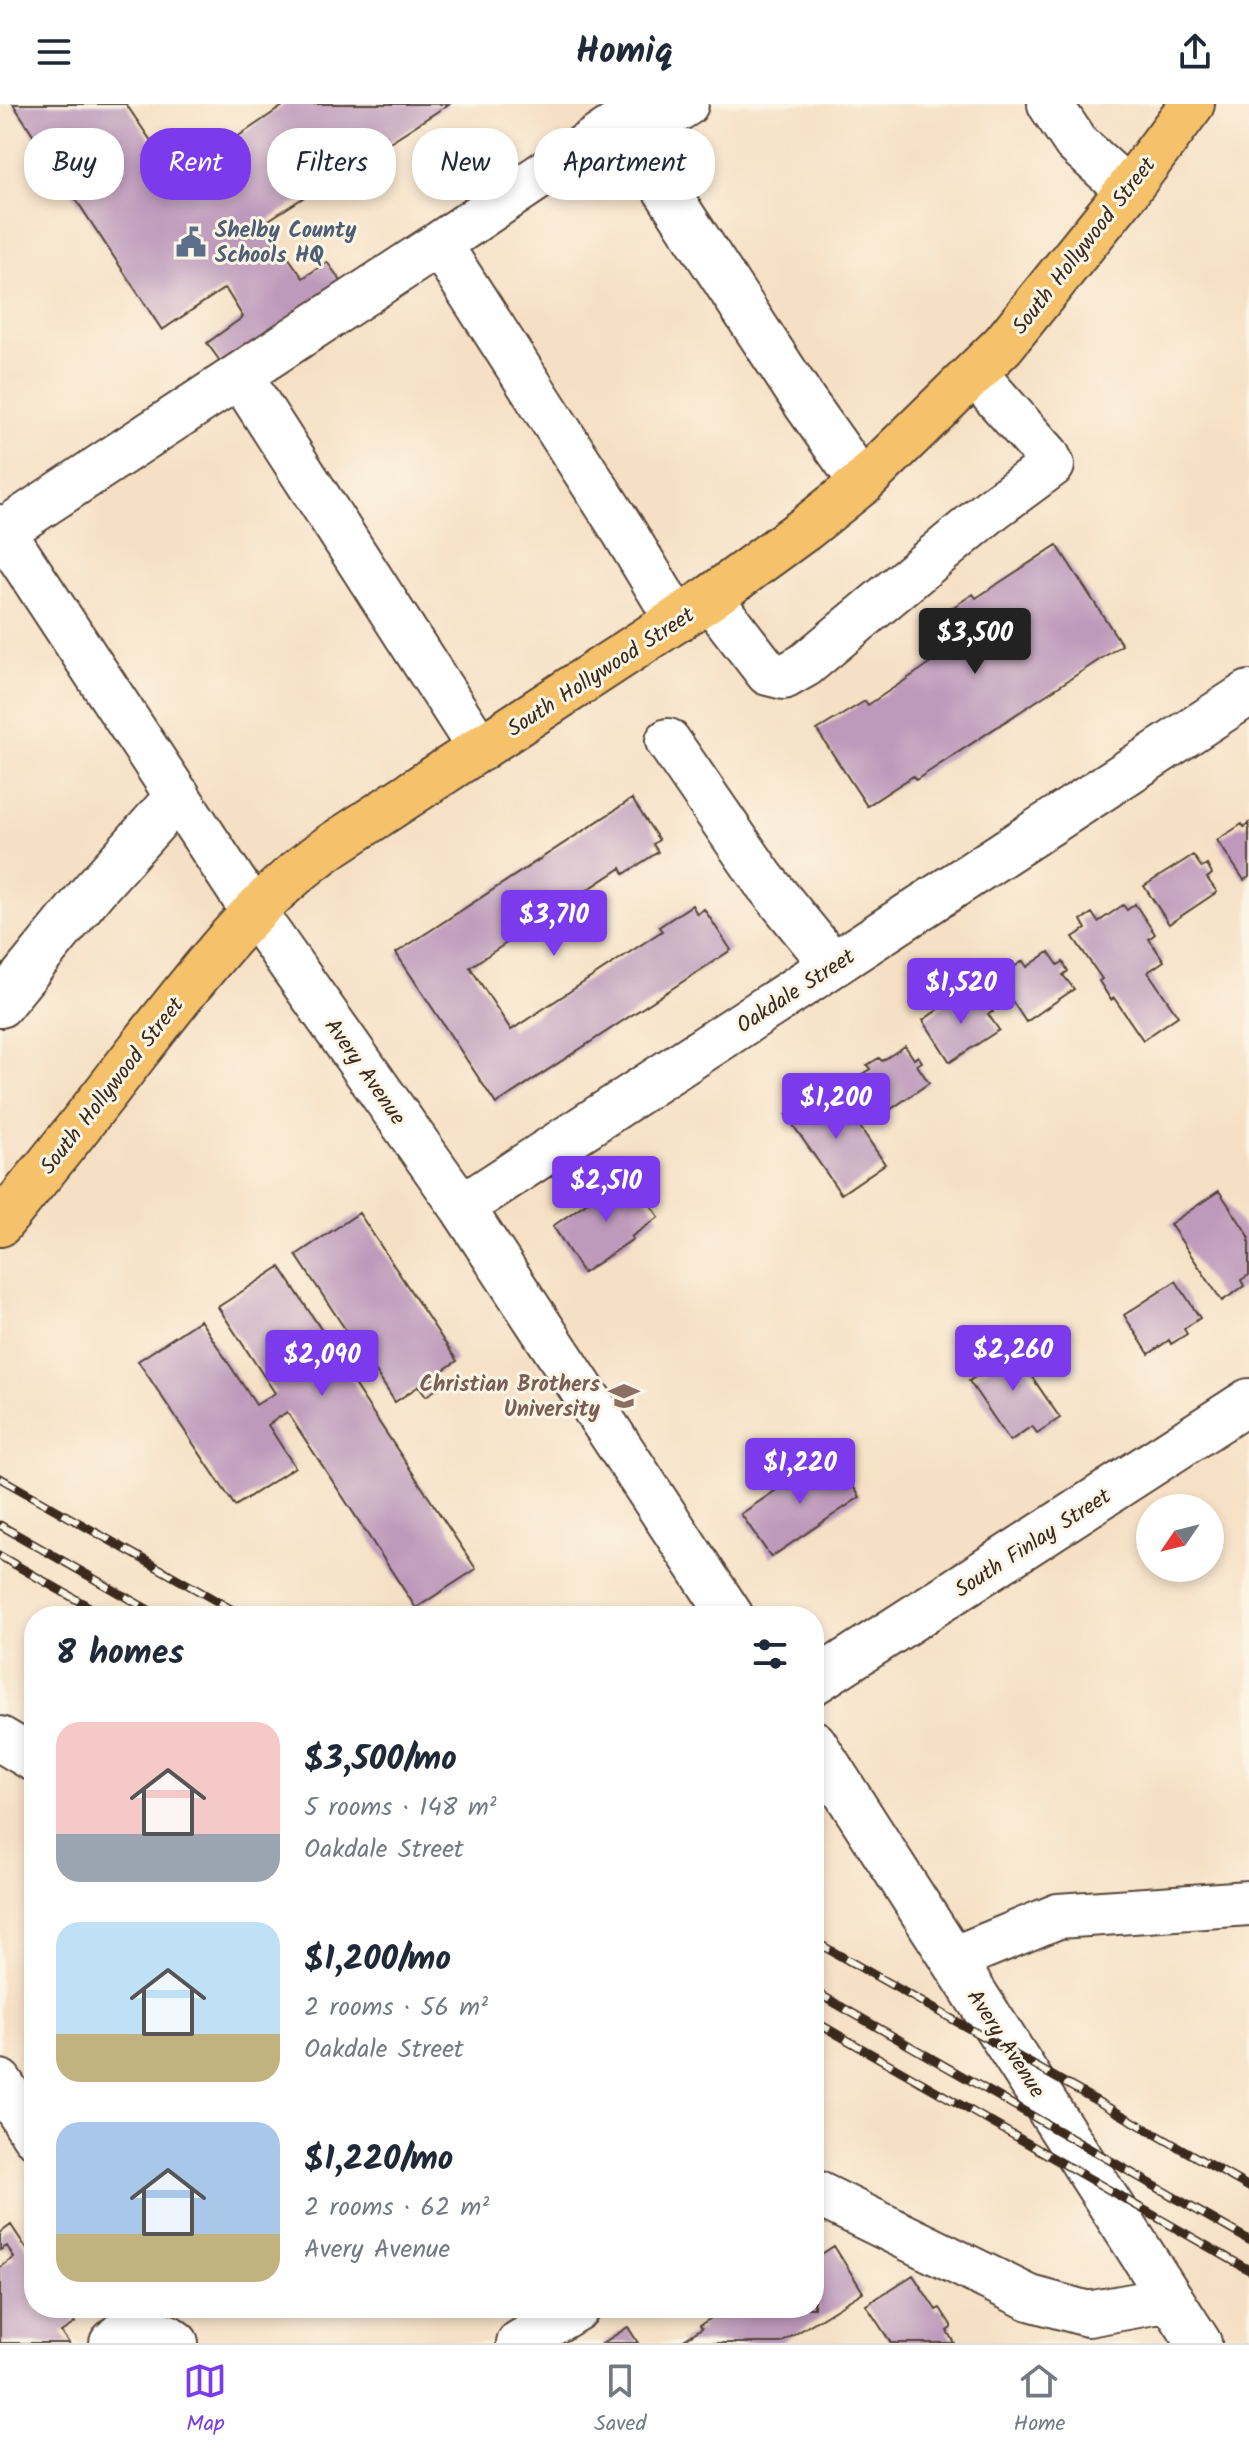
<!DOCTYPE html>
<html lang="en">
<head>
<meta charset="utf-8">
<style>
	:root { --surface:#fff; --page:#f2f2f3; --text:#1f2937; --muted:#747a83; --line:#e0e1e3; --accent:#7c3aed }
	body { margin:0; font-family:Kalam,sans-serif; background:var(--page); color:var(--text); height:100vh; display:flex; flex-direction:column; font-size:30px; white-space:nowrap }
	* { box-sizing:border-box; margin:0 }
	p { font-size:26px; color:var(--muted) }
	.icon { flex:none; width:44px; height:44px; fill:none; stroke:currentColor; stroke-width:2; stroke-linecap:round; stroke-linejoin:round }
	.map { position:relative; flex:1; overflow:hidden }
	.sheet { position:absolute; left:24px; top:1502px; width:800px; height:712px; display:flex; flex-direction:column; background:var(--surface); border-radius:32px; box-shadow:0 4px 12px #0003 }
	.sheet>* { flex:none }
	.top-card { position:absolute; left:24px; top:24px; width:800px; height:72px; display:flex; gap:16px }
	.needle { width:52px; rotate:235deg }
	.controls { position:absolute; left:1136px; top:1390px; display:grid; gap:16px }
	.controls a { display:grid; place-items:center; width:88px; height:88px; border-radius:50%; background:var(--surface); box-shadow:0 4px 12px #0003; font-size:40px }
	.price { position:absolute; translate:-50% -68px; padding:0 18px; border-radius:8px; background:var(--accent); color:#fff; font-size:26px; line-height:52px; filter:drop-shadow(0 2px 4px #0008) }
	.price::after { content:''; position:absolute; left:50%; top:48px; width:24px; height:18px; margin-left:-12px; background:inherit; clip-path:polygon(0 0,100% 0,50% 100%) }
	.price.current { background:#222; color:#fff }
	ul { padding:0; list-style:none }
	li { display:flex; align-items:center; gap:24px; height:200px; padding:0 32px }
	li span { display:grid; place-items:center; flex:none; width:224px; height:160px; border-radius:24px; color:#555 }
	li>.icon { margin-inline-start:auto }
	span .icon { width:96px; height:96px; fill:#fffc; stroke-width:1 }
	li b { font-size:34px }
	h2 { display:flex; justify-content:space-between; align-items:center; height:96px; padding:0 32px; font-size:34px }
	.pill { padding:0 28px; border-radius:32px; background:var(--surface); box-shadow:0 4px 12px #0003; font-size:28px; line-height:72px }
	.pill.current { background:var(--accent); color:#fff }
	header { display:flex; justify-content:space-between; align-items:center; height:104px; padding:0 32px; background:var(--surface); font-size:36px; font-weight:700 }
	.tabs { display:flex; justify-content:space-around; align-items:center; height:112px; border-top:2px solid var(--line); background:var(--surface); font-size:22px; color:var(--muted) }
	.tabs a { display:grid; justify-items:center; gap:4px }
	.tabs .current { color:var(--accent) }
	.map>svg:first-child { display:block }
	.building { fill:#bd9abb }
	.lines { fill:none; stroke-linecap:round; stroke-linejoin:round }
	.minor-casing { stroke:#574537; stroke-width:48 }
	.major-casing { stroke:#574537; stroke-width:48 }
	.minor { stroke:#fff; stroke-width:44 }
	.major { stroke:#f5c16b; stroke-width:44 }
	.rail-casing { stroke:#3b2a1e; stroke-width:9 }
	.rail { stroke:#fcf5e5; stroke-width:6; stroke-dasharray:18; stroke-linecap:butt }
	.labels { text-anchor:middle; stroke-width:6; stroke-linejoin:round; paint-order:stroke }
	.service-label { font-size:22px; font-weight:bold; fill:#4e5e75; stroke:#fcf5e5; text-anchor:start }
	.street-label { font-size:22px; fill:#3b2a1e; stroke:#fcf5e5 }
	.education-label { font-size:22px; font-weight:bold; fill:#785e54; stroke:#fcf5e5; text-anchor:end }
</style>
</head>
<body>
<header><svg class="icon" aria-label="menu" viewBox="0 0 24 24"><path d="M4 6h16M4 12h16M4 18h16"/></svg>Homiq<svg class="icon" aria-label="share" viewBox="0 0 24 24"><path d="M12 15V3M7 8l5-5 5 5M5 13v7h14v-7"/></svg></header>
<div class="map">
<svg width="1249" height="2239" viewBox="0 0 1249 2239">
	<rect width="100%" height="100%" fill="#fcf5e5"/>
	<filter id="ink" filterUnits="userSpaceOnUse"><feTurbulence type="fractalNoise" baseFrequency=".0125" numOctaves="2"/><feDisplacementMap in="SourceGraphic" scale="16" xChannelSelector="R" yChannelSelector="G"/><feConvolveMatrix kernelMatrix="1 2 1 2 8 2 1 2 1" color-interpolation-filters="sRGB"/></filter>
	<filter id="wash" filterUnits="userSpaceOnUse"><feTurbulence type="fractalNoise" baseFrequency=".006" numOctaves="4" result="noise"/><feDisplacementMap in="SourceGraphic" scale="32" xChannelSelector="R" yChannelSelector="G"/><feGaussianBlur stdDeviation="1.8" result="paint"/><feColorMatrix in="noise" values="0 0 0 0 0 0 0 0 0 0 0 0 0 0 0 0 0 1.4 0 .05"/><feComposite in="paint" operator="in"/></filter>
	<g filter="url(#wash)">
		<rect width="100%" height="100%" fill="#f6e0c5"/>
		<g id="blocks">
			<path class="building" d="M13 0H126L176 74 286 0H449L264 119 303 174 327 158 352 192 230 271 207 239 243 213 225 184 162 226Z
				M1057 441 1122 541 916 676 913 672 867 702 817 626 865 597 868 601 941 552 936 543 952 532 942 518 944 517 941 511 973 490 976 494Z
				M632 695 659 736 653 740 658 748 624 770 621 764 470 863 511 926 662 827 659 823 692 801 697 810 704 805 731 846 496 1000 396 849Z
				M1249 719V773L1244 776 1217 736 1242 720 1244 723Z
				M1193 751 1202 764 1207 761 1212 770 1207 774 1217 788 1169 820 1144 782Z
				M1135 800 1155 830 1149 835 1164 857 1148 868 1178 912 1143 936 1114 894 1111 896 1099 877 1102 875 1073 833 1086 825 1081 816 1092 809 1098 818 1123 801 1127 806Z
				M1049 848 1058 861 1063 858 1068 867 1063 871 1074 885 1026 918 1001 880 1013 871 1010 866 1023 857 1027 863Z
				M974 889 981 900 987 897 993 908 988 910 999 926 950 958 923 916 954 895 957 900Z
				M905 942 914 955 918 952 922 958 917 961 929 979 881 1012 856 974 870 965 867 961 879 954 882 957Z
				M835 987 846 998 844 999 885 1060 841 1090 786 1011 810 995 814 1001Z
				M632 1073 659 1113 631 1133 633 1135 583 1169 553 1122 602 1088 604 1092Z
				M1219 1087 1249 1132V1171L1241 1176 1244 1182 1222 1197 1170 1120Z
				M359 1109 457 1257 431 1274 437 1285 426 1292 419 1282 395 1298 367 1254 346 1268 476 1465 416 1504 287 1308 268 1321 295 1363 235 1402 138 1257 200 1216 256 1301 275 1289 218 1203 280 1163 336 1248 353 1237 296 1151Z
				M1176 1177 1200 1214 1184 1225 1187 1230 1171 1240 1169 1236 1149 1250 1124 1211Z
				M1004 1232 1060 1314 1037 1329 1032 1322 1010 1337 969 1277 996 1259 986 1244Z
				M825 1353 837 1372 843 1367 860 1393 771 1453 741 1410Z
				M11 2121 34 2156V2204H65L75 2219 61 2228 69 2239H0V2163L14 2154 7 2142 0 2146V2129Z
				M834 2142 863 2188 781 2239H679L702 2224 700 2221 718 2210 720 2214 735 2204H814V2155Z
				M913 2171 936 2206 940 2204 951 2221V2224L947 2227 954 2239H891L866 2201Z
				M628 2223 638 2239H603Z"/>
		</g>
	</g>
	<g filter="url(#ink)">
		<use href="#blocks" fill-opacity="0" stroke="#574537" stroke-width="2"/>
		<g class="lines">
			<g class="minor-casing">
				<path id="minor" d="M1050 0 1076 39 1128 86
					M621 18 662 15 686 0
					M439 140 621 18 806 300 862 379
					M240 272 480 645
					M0 423 253 807 462 1103 731 1512
					M3 427 439 140 623 426 677 516
					M710 494 768 569 784 573 805 561 992 405 1052 361 1047 351 975 270
					M668 637 763 775 833 861
					M0 901 93 787 178 692
					M462 1103 1249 589
					M814 1578 1249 1297
					M0 1635 34 1655
					M814 1639 1199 2239
					M953 1855 1058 1812 1249 1799
					M0 1978 34 2031
					M814 2088 1030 2194 1088 2210 1171 2195
					M112 2239 132 2220 168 2233 176 2239
					M519 2239 577 2204"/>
			</g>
			<g class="major-casing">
				<path id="major" d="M0 1120C48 1062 95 1003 141 943 200 868 255 794 334 740L710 494 806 424 862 379 1003 241 1128 86 1192 0"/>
			</g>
			<use href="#minor" class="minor"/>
			<use href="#major" class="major"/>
			<g class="rail-casing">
				<path id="rail" d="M0 1374 243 1512
					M0 1421 159 1512
					M0 1452 105 1512
					M814 1837 1249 2083
					M814 1887 1249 2136
					M814 1917 1249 2166"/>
			</g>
			<use href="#rail" class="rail"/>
		</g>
	</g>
	<defs>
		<g id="civic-bare" transform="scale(2.4)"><path d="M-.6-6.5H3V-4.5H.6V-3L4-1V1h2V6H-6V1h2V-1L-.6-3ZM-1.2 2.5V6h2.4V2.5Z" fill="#5c6f8a" stroke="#fcf5e5" stroke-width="2.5" paint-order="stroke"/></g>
		<g id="university-bare" transform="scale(2.4)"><path d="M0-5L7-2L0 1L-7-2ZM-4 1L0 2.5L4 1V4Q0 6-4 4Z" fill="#8d6e63" stroke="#fcf5e5" stroke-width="2.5" paint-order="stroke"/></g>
	</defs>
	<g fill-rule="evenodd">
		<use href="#civic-bare" x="191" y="138"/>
		<use href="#university-bare" x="624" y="1292"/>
	</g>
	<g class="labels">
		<g class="service-label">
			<text x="215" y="133">Shelby County<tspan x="215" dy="25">Schools HQ</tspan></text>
		</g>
		<g class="street-label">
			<text transform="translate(1083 141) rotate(-52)" y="8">South Hollywood Street</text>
			<text transform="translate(600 567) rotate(-33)" y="8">South Hollywood Street</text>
			<text transform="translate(795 886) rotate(-33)" y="8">Oakdale Street</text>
			<text transform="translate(366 967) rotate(55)" y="8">Avery Avenue</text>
			<text transform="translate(111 981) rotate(-52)" y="8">South Hollywood Street</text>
			<text transform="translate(1032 1438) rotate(-33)" y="8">South Finlay Street</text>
			<text transform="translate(1007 1939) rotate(57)" y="8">Avery Avenue</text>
		</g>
		<g class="education-label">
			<text x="600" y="1287">Christian Brothers<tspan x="600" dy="25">University</tspan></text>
		</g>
	</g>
</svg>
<div class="controls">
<a><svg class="needle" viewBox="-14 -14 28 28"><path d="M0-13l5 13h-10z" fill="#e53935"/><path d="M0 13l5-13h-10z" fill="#747a83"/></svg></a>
</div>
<b class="price current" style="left:975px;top:572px">$3,500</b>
<b class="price" style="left:554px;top:854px">$3,710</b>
<b class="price" style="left:961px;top:922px">$1,520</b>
<b class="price" style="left:836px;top:1037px">$1,200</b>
<b class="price" style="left:606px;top:1120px">$2,510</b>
<b class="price" style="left:1013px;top:1289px">$2,260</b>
<b class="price" style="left:322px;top:1294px">$2,090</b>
<b class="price" style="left:800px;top:1402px">$1,220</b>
<div class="top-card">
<a class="pill">Buy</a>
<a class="pill current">Rent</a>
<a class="pill">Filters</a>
<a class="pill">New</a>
<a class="pill">Apartment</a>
</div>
<section class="sheet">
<h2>8 homes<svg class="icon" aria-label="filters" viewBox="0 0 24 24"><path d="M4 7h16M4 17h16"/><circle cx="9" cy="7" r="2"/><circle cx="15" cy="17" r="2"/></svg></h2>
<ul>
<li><span style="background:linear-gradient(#f6c9c9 70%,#9aa5b1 0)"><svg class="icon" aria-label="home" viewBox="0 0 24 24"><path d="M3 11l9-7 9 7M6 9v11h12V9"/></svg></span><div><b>$3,500/mo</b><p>5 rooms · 148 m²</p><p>Oakdale Street</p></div></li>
<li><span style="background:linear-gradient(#bfe0f5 70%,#c2b280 0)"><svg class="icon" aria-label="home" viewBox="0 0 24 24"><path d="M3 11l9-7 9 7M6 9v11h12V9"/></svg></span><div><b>$1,200/mo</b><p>2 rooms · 56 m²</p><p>Oakdale Street</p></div></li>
<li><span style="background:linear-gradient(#a9c7e8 70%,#c2b280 0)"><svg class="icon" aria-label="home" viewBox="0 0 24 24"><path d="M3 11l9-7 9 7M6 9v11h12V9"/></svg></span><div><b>$1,220/mo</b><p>2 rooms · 62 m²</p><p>Avery Avenue</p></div></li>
</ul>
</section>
</div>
<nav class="tabs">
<a class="current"><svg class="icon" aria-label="map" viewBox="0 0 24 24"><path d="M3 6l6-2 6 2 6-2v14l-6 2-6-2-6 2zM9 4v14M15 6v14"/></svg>Map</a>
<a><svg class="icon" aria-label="saved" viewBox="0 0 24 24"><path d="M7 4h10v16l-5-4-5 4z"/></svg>Saved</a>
<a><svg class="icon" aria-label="home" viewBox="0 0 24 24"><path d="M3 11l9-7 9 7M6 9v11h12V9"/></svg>Home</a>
</nav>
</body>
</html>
